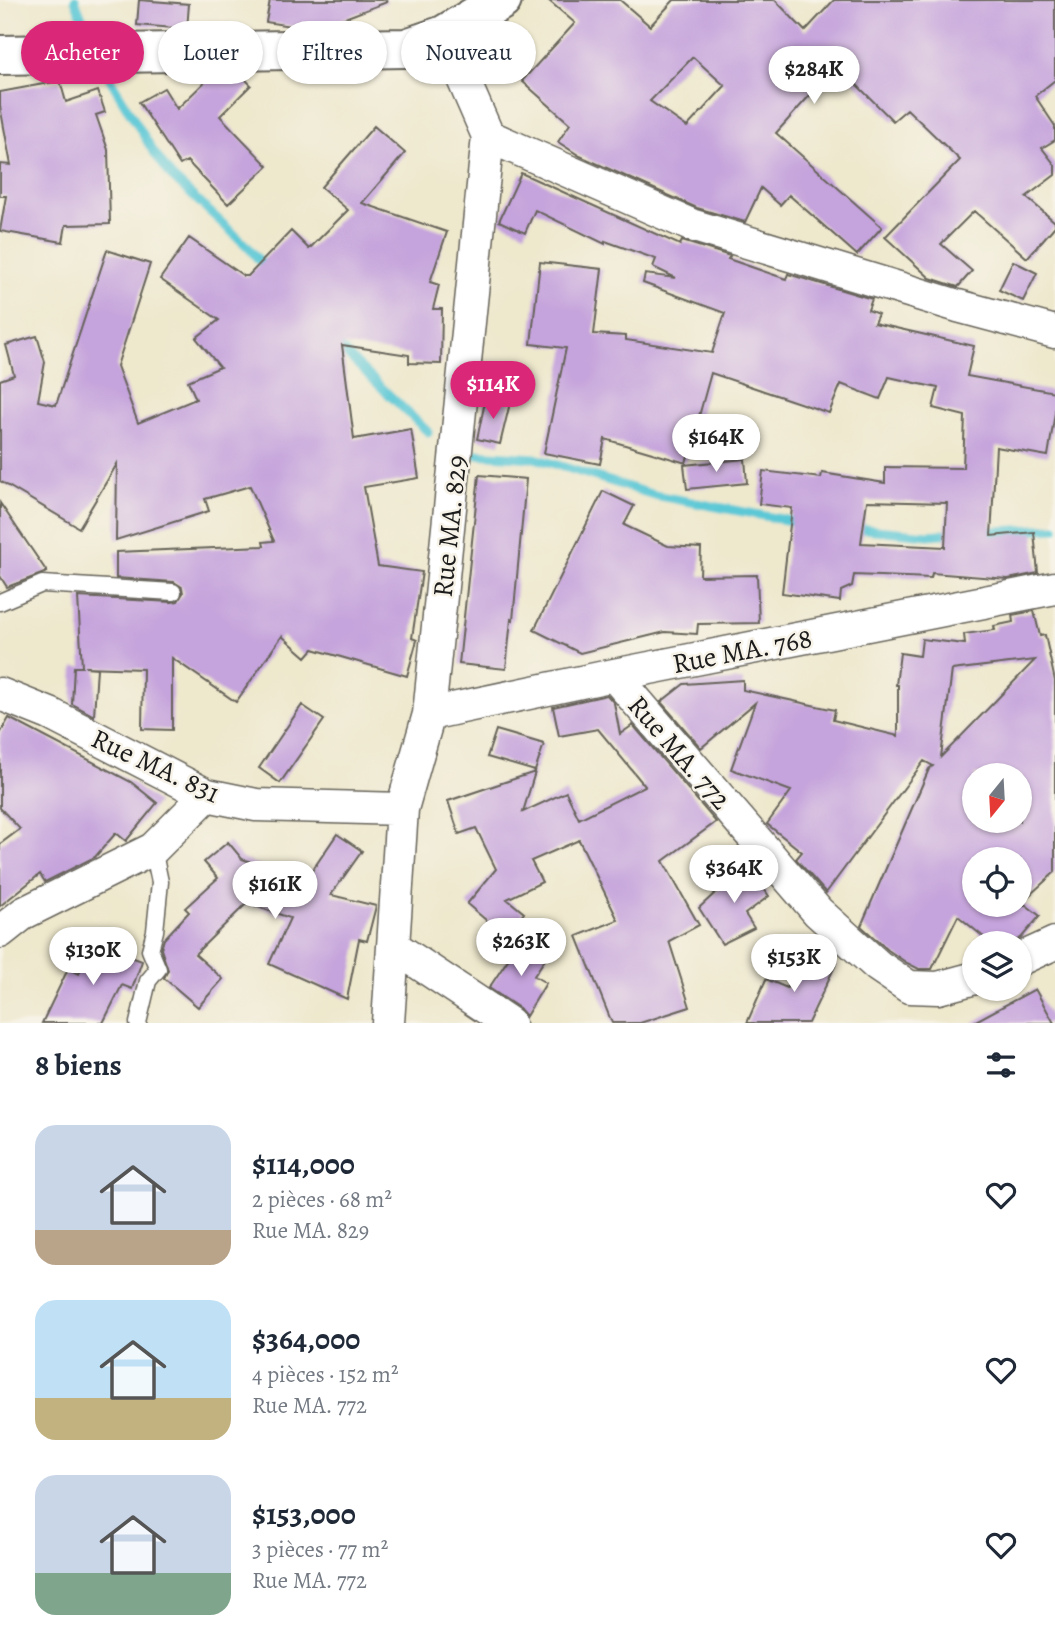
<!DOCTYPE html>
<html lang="fr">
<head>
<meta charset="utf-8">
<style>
	:root { --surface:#fff; --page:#f2f2f3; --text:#1f2937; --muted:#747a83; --accent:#db2777 }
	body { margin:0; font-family:Alegreya,serif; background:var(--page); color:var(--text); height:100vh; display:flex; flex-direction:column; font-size:26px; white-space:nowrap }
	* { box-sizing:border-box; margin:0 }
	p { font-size:23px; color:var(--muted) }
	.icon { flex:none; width:38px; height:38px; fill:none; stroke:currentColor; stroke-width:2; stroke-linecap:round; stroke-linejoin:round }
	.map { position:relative; height:1023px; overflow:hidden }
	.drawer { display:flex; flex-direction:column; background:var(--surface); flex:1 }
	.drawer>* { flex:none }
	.hud { position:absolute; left:21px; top:21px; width:700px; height:63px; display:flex; gap:14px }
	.needle { width:46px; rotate:198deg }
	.controls { position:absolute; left:962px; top:763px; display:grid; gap:14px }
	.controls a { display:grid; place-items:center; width:70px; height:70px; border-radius:50%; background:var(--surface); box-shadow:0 2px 5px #0004; font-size:35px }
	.price { position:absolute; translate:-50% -60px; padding:0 16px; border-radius:24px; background:#fff; color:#222; font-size:23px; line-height:46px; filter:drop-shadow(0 2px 4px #0008) }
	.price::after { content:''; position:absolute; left:50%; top:42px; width:21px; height:16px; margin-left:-10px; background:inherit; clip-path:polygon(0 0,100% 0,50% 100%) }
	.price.active { background:var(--accent); color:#fff }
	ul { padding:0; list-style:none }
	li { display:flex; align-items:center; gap:21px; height:175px; padding:0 35px }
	li span { display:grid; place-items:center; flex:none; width:196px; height:140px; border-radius:21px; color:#555 }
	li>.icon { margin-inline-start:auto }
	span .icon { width:84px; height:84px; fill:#fffc; stroke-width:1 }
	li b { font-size:30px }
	h2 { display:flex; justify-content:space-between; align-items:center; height:84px; padding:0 35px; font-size:30px }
	.pill { padding:0 24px; border-radius:32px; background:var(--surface); box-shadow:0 2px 5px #0004; font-size:24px; line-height:63px }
	.pill.active { background:var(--accent); color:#fff }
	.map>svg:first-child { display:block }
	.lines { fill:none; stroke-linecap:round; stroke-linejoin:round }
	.stream { stroke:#5cc8d6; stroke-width:9 }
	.building { fill:#c5a3dc; fill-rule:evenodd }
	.lane-casing { stroke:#66635a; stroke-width:19 }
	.street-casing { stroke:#66635a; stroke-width:35 }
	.secondary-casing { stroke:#66635a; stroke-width:42 }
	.lane { stroke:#fff; stroke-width:16 }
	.street { stroke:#fff; stroke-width:32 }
	.secondary { stroke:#fff; stroke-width:38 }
	.labels { text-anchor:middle; stroke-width:5; stroke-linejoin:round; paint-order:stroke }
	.street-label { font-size:28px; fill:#1c1c1c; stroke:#f7f3e8 }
</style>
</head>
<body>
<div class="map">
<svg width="1055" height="1023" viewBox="0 0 1055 1023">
	<rect width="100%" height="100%" fill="#f7f3e8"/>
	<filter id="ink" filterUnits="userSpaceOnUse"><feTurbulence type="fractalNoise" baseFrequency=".0143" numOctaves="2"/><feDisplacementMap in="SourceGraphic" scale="14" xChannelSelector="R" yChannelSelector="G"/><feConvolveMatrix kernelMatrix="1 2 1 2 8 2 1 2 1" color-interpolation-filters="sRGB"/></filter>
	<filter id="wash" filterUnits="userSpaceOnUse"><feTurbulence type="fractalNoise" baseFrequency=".00686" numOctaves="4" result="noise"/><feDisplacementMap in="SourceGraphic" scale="28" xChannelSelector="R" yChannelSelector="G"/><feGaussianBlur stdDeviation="1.57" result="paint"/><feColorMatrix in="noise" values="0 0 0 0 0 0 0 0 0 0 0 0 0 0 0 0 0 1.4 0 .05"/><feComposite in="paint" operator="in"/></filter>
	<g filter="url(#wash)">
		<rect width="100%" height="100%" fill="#eee8cd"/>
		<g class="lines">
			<path class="stream" d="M75 0 88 33
				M110 79 153 151 171 176 248 247 267 270
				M336 344 428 432
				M474 454 535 458 654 495 802 523
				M854 528 928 535 955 533
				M980 532 1055 528"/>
		</g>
		<g id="blocks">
			<path class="building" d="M139 0 189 4 187 29 137 25Z
				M270 0H386L387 2 342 19 340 27 302 28 266 22Z
				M548 0H620L650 26 674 0H775L805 31 834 0H1055V80L1035 96 1055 126V140L1042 148 1055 165V175L1026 197 1055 222V226L1027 258 974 211 941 244 972 271 958 287 930 278 885 237 960 160 907 109 893 121 837 65 776 133 882 227 857 255 789 195 780 205 761 188 745 222 697 208 580 156 558 142 570 124 522 81 575 23ZM693 57 725 86 687 127 650 101Z
				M214 73H239L251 85 220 116 268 166 228 204 187 161 180 165 139 102 164 88 177 109Z
				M60 81 66 102 98 91 105 112 96 115 108 150 110 224 66 225 63 242 0 231 6 196H0V164L11 165 0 106V92Z
				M374 126 405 153 362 203 447 232 430 282 439 285 433 309H442L441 364 409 363V355L342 345 354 439 411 429 419 478 364 487 378 566 422 572 412 638 417 640 407 676 313 649 306 657 282 636 236 702 172 658V730L142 729 143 669 85 667 97 668 94 716 72 704 74 667H82L78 597 172 602 178 601 183 593 182 587 174 582 116 578V552L264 546 263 542 274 541 250 486 205 499 209 511 116 540 117 464 79 528 0 481V380L14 375 6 345 37 336 45 362 38 401 56 405 107 250 150 264 117 366 138 423 196 399 188 381 220 367 196 338 219 320 160 279 189 238 244 276H248L291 231 309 249 348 210 321 187Z
				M521 173 680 245 682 241 730 256 728 259 786 279 788 274 872 299 868 310 878 314 874 323 974 346 967 376 1055 392V413L1048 456 996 447 991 536 1034 532 1038 573 1008 579 932 573 931 578 854 575 852 586 841 591 840 601 782 593 792 508 759 504 763 471 821 478 822 473 885 483V467L963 468 965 416 933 408 938 388 889 377 880 399 841 384 829 413 711 373 686 463 605 439 600 464 544 453 566 348 531 344 540 262 602 269 594 334 626 336V340L712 353 725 313 643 283 645 274 676 278 653 267 656 259 605 241V244L535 210 525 233 499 221ZM867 501 947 503 945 547 861 543Z
				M1013 261 1037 273 1023 301 999 290Z
				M486 397 510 403 500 444 477 439Z
				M745 459 747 483 687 489 684 465Z
				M479 475 526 479 513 620 511 619 506 669 459 664Z
				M603 491 634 506 624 525 668 546 701 548 700 576 757 575 759 623 698 624 697 634 665 632 580 653 534 630Z
				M0 503 47 572 7 587 0 576Z
				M1034 611 1040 636 1045 635 1055 681V872L1020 904V859H975V905H1026L1040 916 1021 938 1011 943H991L958 916 932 969H919L907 963 888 950 861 926 929 769 933 766 924 761 826 893 796 859 802 852 767 824 791 791 731 769 755 703 701 748 661 702 684 684 743 680V690L835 710 833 720 898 736V685H896L900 653 920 656 922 639 965 644 964 634 995 630 994 626 1013 622 1012 615ZM1035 660 941 757 952 670ZM975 775H1020V821H975Z
				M607 695 614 703 620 734 633 725 716 822 663 861 699 925 669 941 690 1007 640 1023H612L577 936 618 920 579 840 531 861 542 882 507 899 524 913 506 937 467 904 496 869 476 828 459 834 448 801 535 772 523 812 566 792 579 819 645 786 598 729 559 736 553 707Z
				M302 705 324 720 280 783 259 768Z
				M9 718 131 782 157 803 126 841 116 833 95 857 45 882 40 874 0 906V844L20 829 0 808V734Z
				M496 730 544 744 535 771 487 757Z
				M337 834 362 851 331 895 376 906 367 941 359 939 347 999 269 964 290 918 247 903 195 954 223 979 198 1007 164 978 168 970 161 949 164 939 189 912 185 908 218 878 204 862 228 842 242 859 305 881Z
				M746 864 769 896 745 914 754 928 722 944 699 908 729 880 727 877Z
				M521 940 547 956 534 976 546 983 526 1016 519 1008 489 988Z
				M91 942 142 961 132 989 122 985 103 1023H42L68 969 79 974Z
				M805 950 836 964 808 1023H747L766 979 787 988Z
				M1035 989 1054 1023H972Z"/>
		</g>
	</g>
	<g filter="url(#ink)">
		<use href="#blocks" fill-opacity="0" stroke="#66635a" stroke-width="2"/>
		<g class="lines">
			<g class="lane-casing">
				<path id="lane" d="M0 602 42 584 173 592
					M138 1023 148 981 158 969 150 950 155 931 160 882 153 849"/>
			</g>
			<g class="street-casing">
				<path id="street" d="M488 136 691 225 958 306 1055 332
					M614 675 818 912 878 966 909 987 938 988 975 978
					M0 694 50 714 207 795 256 805 402 809
					M429 714 614 675 1055 588
					M0 932 24 913 153 849 207 795
					M393 946 509 1023
					M1020 959 1055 943
					M388 1023 402 809 429 714 488 136 444 35"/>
			</g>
			<g class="secondary-casing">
				<path id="secondary" d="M0 55 406 48 444 35 502 0"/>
			</g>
			<use href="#lane" class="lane"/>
			<use href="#street" class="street"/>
			<use href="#secondary" class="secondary"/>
		</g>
	</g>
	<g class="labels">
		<g class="street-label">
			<text transform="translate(449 526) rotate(-84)" y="10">Rue MA. 829</text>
			<text transform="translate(742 650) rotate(-11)" y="10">Rue MA. 768</text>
			<text transform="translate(680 752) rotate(49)" y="10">Rue MA. 772</text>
			<text transform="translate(156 765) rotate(25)" y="10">Rue MA. 831</text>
		</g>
	</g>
</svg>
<div class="controls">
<a><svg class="needle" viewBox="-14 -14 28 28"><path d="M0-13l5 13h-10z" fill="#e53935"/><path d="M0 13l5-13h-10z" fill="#747a83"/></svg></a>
<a><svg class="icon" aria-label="locate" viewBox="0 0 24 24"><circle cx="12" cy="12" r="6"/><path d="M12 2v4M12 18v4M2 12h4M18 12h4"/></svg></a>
<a><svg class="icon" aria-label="layers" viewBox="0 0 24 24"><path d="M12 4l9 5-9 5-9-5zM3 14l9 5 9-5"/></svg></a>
</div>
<b class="price" style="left:814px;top:106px">$284K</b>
<b class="price active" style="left:493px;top:421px">$114K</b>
<b class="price" style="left:716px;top:474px">$164K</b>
<b class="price" style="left:734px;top:905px">$364K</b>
<b class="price" style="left:275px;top:921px">$161K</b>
<b class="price" style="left:521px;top:978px">$263K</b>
<b class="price" style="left:93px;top:987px">$130K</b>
<b class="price" style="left:794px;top:994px">$153K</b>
<div class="hud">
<a class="pill active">Acheter</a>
<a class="pill">Louer</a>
<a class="pill">Filtres</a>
<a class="pill">Nouveau</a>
</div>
</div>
<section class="drawer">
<h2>8 biens<svg class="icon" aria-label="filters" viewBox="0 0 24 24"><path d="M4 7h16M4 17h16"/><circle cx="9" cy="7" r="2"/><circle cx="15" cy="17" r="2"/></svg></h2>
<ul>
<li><span style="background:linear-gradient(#c9d6e8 75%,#b9a48a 0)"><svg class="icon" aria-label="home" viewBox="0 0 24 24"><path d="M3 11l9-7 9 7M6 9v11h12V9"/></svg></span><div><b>$114,000</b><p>2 pièces · 68 m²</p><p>Rue MA. 829</p></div><svg class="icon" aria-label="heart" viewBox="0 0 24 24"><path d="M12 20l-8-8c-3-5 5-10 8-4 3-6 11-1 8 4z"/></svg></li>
<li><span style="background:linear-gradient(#bfe0f5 70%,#c2b280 0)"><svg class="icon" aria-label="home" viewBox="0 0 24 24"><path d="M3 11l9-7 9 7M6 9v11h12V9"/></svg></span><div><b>$364,000</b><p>4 pièces · 152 m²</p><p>Rue MA. 772</p></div><svg class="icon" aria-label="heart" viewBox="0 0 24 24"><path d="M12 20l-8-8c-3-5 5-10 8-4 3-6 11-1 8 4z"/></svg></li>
<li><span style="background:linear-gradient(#c9d6e8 70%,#7fa58c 0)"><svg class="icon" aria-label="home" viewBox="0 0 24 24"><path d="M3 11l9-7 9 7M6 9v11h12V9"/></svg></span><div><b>$153,000</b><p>3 pièces · 77 m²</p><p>Rue MA. 772</p></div><svg class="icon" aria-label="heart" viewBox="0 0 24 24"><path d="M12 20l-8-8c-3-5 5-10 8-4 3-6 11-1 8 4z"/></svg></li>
</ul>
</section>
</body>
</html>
